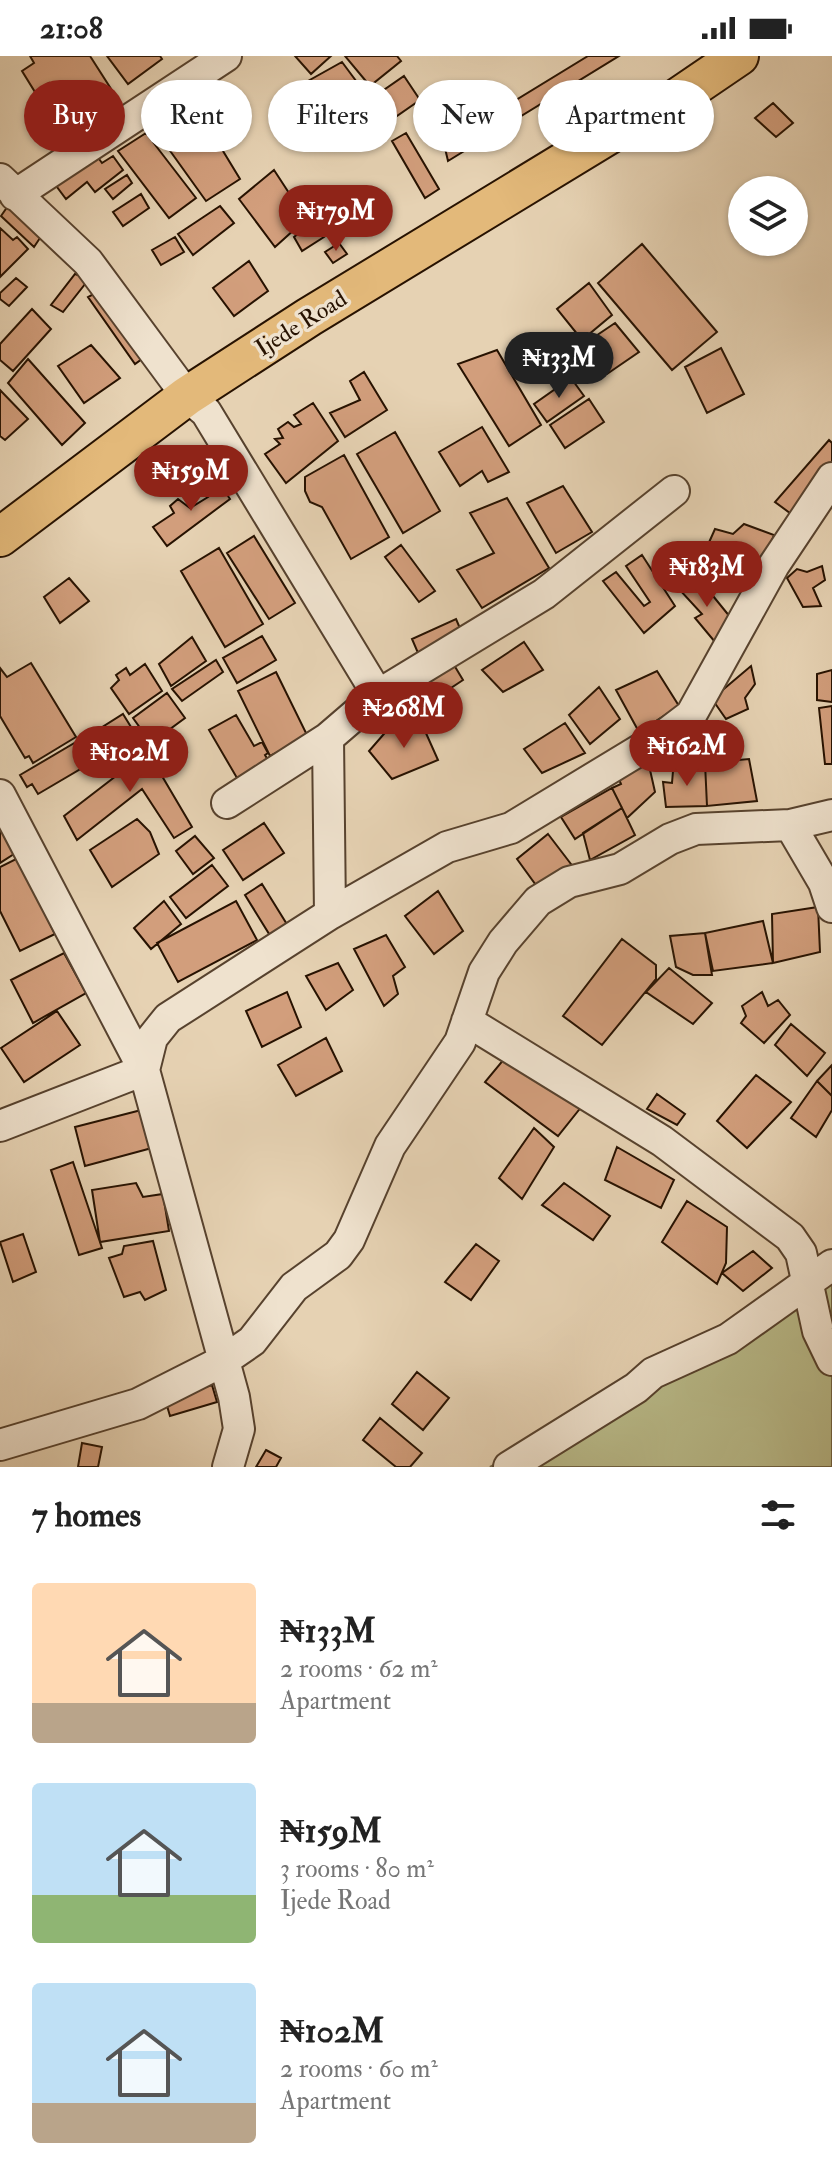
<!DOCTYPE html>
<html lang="en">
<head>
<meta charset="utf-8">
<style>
	:root { --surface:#fff; --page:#f6f6f6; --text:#222; --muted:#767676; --accent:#8f2418 }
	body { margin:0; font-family:"IM FELL Double Pica",serif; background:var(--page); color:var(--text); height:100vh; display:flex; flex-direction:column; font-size:30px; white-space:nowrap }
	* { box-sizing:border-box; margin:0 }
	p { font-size:26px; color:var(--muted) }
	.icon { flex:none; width:44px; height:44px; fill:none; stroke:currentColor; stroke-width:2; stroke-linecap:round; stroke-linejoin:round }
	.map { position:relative; height:1411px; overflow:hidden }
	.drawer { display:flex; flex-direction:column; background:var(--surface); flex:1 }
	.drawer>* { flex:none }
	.top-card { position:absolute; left:24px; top:24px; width:784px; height:72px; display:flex; gap:16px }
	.controls { position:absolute; left:728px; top:120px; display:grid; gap:16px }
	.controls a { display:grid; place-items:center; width:80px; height:80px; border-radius:50%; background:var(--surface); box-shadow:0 2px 6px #0004; font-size:40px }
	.price { position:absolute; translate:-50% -68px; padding:0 18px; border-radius:28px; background:var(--accent); color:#fff; font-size:26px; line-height:52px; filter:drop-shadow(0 2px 4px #0008) }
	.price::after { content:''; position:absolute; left:50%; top:48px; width:24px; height:18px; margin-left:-12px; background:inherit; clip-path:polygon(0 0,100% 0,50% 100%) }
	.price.selected { background:#222; color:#fff }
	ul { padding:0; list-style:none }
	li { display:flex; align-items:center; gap:24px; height:200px; padding:0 32px }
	li span { display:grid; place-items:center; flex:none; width:224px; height:160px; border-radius:8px; color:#555 }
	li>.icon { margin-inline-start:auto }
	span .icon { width:96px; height:96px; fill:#fffc; stroke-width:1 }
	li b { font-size:34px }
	h2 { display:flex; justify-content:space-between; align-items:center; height:96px; padding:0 32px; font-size:34px }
	.chip { padding:0 28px; border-radius:36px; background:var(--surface); box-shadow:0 2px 6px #0004; font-size:28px; line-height:72px }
	.chip.selected { background:var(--accent); color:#fff }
	.status { display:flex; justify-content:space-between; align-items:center; height:56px; padding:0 40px; background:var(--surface); direction:ltr }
	.status svg { height:22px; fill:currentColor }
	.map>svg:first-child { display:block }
	.green { fill:#b9bb8a; stroke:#706646; stroke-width:2 }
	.building { fill:#d29e7c; stroke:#271201; stroke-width:2 }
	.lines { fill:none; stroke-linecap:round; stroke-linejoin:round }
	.minor-casing { stroke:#57422e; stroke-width:34 }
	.major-casing { stroke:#271201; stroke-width:42 }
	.minor { stroke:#efe2ce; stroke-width:30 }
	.major { stroke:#e3b97a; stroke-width:38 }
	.labels { text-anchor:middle; stroke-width:7; stroke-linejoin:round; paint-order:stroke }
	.street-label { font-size:24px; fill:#271201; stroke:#efe2ce }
</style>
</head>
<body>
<div class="status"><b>21:08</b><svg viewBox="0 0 49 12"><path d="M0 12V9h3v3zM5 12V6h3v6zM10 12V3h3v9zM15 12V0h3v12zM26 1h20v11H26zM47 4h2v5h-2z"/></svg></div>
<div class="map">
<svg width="832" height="1411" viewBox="0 0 832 1411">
	<rect width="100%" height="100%" fill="#e6d2b3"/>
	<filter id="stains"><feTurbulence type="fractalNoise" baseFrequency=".0025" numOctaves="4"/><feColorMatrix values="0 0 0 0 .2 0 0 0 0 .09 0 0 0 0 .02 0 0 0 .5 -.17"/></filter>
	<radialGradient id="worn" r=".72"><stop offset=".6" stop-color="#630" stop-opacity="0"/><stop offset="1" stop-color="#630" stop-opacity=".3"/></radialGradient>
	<path class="green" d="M832 1199V1411H490L522 1394Z"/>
	<path class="building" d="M30 0H90L122 50 95 67 75 35 60 44 49 27 35 36 22 15 34 7Z
		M107 0H160L162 3 128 28Z
		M295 0H331L311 18Z
		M345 0H397L401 5 370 30Z
		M588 0H619L448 105 444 88Z
		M342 6 365 37 334 60 308 25Z
		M404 20 420 44 394 62 378 38Z
		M181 42 198 54 240 123 206 145 148 64Z
		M773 47 793 67 776 81 755 62Z
		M146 77 196 142 169 162 118 95Z
		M406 77 439 133 425 142 392 85Z
		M94 96 102 107 113 100 123 114 95 136 87 126 66 143 54 127Z
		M274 114 306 163 275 191 239 143Z
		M127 119 132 127 113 143 105 133Z
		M141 138 149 152 123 170 113 156Z
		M10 147 42 179 34 191 1 160Z
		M220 150 234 167 193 199 178 178Z
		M314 165 324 181 302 195 294 181Z
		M0 172 13 184 17 181 28 193 0 221Z
		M175 181 184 196 161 209 152 194Z
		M339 187 347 198 333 207 325 196Z
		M642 188 717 276 672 314 598 227Z
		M249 205 268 235 234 260 213 232Z
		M75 218 89 223 63 256 51 249Z
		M16 222 27 231 9 250 0 243V237Z
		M589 227 612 259 582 284 557 253Z
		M99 235 146 300 135 308 88 241Z
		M32 253 51 273 13 315 0 304V288Z
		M615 267 639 296 607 318 584 288Z
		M91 289 120 322 84 347 58 310Z
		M721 292 744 338 707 357 685 311Z
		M497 294 541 369 509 390 458 308Z
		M28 303 85 367 62 389 8 327Z
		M364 316 387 354 345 381 330 357 360 344 350 325Z
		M571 322 584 340 547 366 534 348Z
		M0 334 28 363 5 384 0 380Z
		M589 343 604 366 565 392 550 369Z
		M313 347 338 385 286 427 265 398 280 388 275 383 283 382 278 373 288 366 294 371 301 368 294 359Z
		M482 371 509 416 488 426 482 415 460 430 439 396Z
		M395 376 440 455 403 477 357 398Z
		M829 384 832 387V415L802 466 775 446Z
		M344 399 389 481 351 503 322 451 310 446 305 435V421Z
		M215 421 230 443 167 490 153 471 174 457 170 450 178 443 190 452 208 441 200 429Z
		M563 430 592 476 556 497 527 447Z
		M507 442 549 512 482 552 457 514 494 497 470 457Z
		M744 468 774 479 754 531 698 511 715 473 733 478Z
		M254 480 295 547 269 563 227 497Z
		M401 489 435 535 419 546 385 501Z
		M219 492 263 568 225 591 181 515Z
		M642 499 675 550 644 577 603 525 616 516 644 550 650 546 626 510Z
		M822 510 825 524 813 532 821 550 803 551 787 522 797 513 807 516Z
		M696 519 735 567 715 586 695 562 702 558 678 532Z
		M69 522 89 545 60 567 44 541Z
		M456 563 462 577 418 597 412 583Z
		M262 580 276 604 237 627 223 602Z
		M192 581 206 605 171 630 159 608Z
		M524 586 543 614 503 636 482 614Z
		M216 604 223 616 182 645 172 633Z
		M31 607 76 681 33 707 29 700 25 702 0 660V612L7 621Z
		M145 608 162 635 129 658 111 632 119 624 116 619 126 612 130 619Z
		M454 609 463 624 416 655 406 639Z
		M751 610 755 628 745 642 748 653 726 663 712 643Z
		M832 614V646L817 644V618Z
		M657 615 679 650 639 676 616 634Z
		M276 616 308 681 270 700 238 635Z
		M599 631 620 663 590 688 569 659Z
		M167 637 185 662 151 687 133 662Z
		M832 650V708H825L819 652Z
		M123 658 131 671 106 689 96 675Z
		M236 659 254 690 262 686 268 697 265 699 268 704 237 722 209 674Z
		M421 666 438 704 392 723 369 695 390 671 400 674Z
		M565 667 585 697 542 717 524 693Z
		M93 676 106 698 38 738 32 728 27 731 20 719Z
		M139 681 192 771 174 782 142 733 77 784 64 760 125 713 115 696Z
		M749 703 757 745 707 750 705 707Z
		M648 705 655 736 627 762 612 732 621 728 618 721Z
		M705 707 707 750 666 751 663 726 672 727 673 715Z
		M612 732 622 752 575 783 561 761Z
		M622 752 635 779 590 804 583 777Z
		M137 763 150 776 159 798 112 831 90 794Z
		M264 767 284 797 243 824 223 794Z
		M1 774 14 798 0 807V775Z
		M548 778 574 812 541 836 517 803Z
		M195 780 214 802 193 818 176 795Z
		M18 802 55 878 20 895 0 855V811Z
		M212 809 228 830 186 862 170 841Z
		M262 828 288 870 271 881 245 839Z
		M438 835 463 875 434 898 405 860Z
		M164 845 181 868 151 893 134 872Z
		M236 845 257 884 178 926 157 887Z
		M818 851 820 896 773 907 772 858Z
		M763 865 773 907 713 915 705 877Z
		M705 877 712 919H693L676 911 670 880Z
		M386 879 405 911 393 920 398 938 384 950 354 893Z
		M622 883 656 909V923L602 989 563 960Z
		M64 897 86 937 33 967 11 924Z
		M338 907 353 934 326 954 306 920Z
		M669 912 712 947 693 968 646 936Z
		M287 936 301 971 262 991 246 955Z
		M762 936 768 950 778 944 790 959 764 987 741 967 746 960 742 950Z
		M57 955 80 989 24 1026 1 992Z
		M791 968 825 997 807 1020 775 989Z
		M326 982 342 1015 296 1040 278 1009Z
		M509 997 582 1050 558 1080 485 1026Z
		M832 1009V1040L817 1025Z
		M756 1019 791 1046 747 1092 717 1065Z
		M817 1025 832 1040V1054L816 1081 791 1062Z
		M657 1038 685 1058 677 1069 647 1053Z
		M153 1051 163 1089 85 1110 75 1071Z
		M534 1072 554 1091 522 1143 499 1122Z
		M617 1091 674 1124 661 1152 605 1124Z
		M73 1106 102 1192 79 1199 51 1114Z
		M136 1127 143 1141 163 1138 169 1175 100 1186 92 1134Z
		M564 1127 610 1160 593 1184 542 1149Z
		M687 1145 727 1171 726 1207 717 1228 662 1186Z
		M23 1178 36 1216 13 1226 0 1186Z
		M153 1185 166 1234 145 1244 140 1236 124 1241 109 1202 122 1198 124 1190Z
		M476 1188 499 1205 471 1244 445 1226Z
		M753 1195 772 1212 743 1235 722 1217Z
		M417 1316 449 1342 423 1374 392 1348Z
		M212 1329 217 1346 170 1360 165 1343Z
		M380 1362 422 1397 410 1411H396L363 1384Z
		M82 1387 102 1391 98 1411H78Z
		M266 1394 281 1402 276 1411H256Z"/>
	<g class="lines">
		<g class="minor-casing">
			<path id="minor" d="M0 123 88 206 187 340 206 356 378 639
				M15 139 226 0
				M328 682 330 858
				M0 739 144 1014 234 1341 239 1373 228 1411
				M227 747 328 682 378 639 544 538 674 435
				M790 769 824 827 832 851
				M467 965 662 1085 790 1181 801 1197 818 1275 832 1304
				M0 1070 144 1014 152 982 168 962 330 858 447 791 511 772 666 678 691 659 774 509 832 422
				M0 1389 138 1348 223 1305 252 1285 294 1231 338 1199 349 1184 390 1090 460 986 484 916 503 886 538 845 569 826 620 813 670 783 696 773 790 769 832 759
				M509 1411 636 1332 653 1317 728 1283 832 1209"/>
		</g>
		<g class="major-casing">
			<path id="major" d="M0 481 187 340 309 261 618 73 664 51 739 0"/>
		</g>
		<use href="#minor" class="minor"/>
		<use href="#major" class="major"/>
	</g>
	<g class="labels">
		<g class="street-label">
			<text transform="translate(301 267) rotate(-32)" y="8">Ijede Road</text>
		</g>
	</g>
	<rect width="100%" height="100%" filter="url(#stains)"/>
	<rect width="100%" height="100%" fill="url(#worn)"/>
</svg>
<div class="controls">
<a><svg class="icon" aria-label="layers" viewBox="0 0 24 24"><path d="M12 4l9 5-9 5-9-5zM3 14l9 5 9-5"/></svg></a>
</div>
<b class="price" style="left:336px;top:197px">₦179M</b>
<b class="price selected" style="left:559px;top:344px">₦133M</b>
<b class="price" style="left:191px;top:457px">₦159M</b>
<b class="price" style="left:707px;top:553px">₦183M</b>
<b class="price" style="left:404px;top:694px">₦268M</b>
<b class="price" style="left:687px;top:732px">₦162M</b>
<b class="price" style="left:130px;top:738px">₦102M</b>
<div class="top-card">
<a class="chip selected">Buy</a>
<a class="chip">Rent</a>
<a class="chip">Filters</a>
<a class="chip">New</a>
<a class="chip">Apartment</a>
</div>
</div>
<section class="drawer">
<h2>7 homes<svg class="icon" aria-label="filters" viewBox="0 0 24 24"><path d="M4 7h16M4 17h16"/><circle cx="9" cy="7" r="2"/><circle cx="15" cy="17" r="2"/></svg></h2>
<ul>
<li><span style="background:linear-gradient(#ffd9b3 75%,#b9a48a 0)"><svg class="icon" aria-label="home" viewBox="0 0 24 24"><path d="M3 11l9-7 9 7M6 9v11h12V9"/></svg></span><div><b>₦133M</b><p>2 rooms · 62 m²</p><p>Apartment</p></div></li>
<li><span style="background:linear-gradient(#bfe0f5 70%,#8fb573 0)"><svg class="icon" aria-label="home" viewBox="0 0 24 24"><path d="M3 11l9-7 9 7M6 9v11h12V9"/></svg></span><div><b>₦159M</b><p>3 rooms · 80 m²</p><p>Ijede Road</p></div></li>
<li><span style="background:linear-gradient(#bfe0f5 75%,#b9a48a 0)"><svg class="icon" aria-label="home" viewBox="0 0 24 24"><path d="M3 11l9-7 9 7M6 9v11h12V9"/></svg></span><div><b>₦102M</b><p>2 rooms · 60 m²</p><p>Apartment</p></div></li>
</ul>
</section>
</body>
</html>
